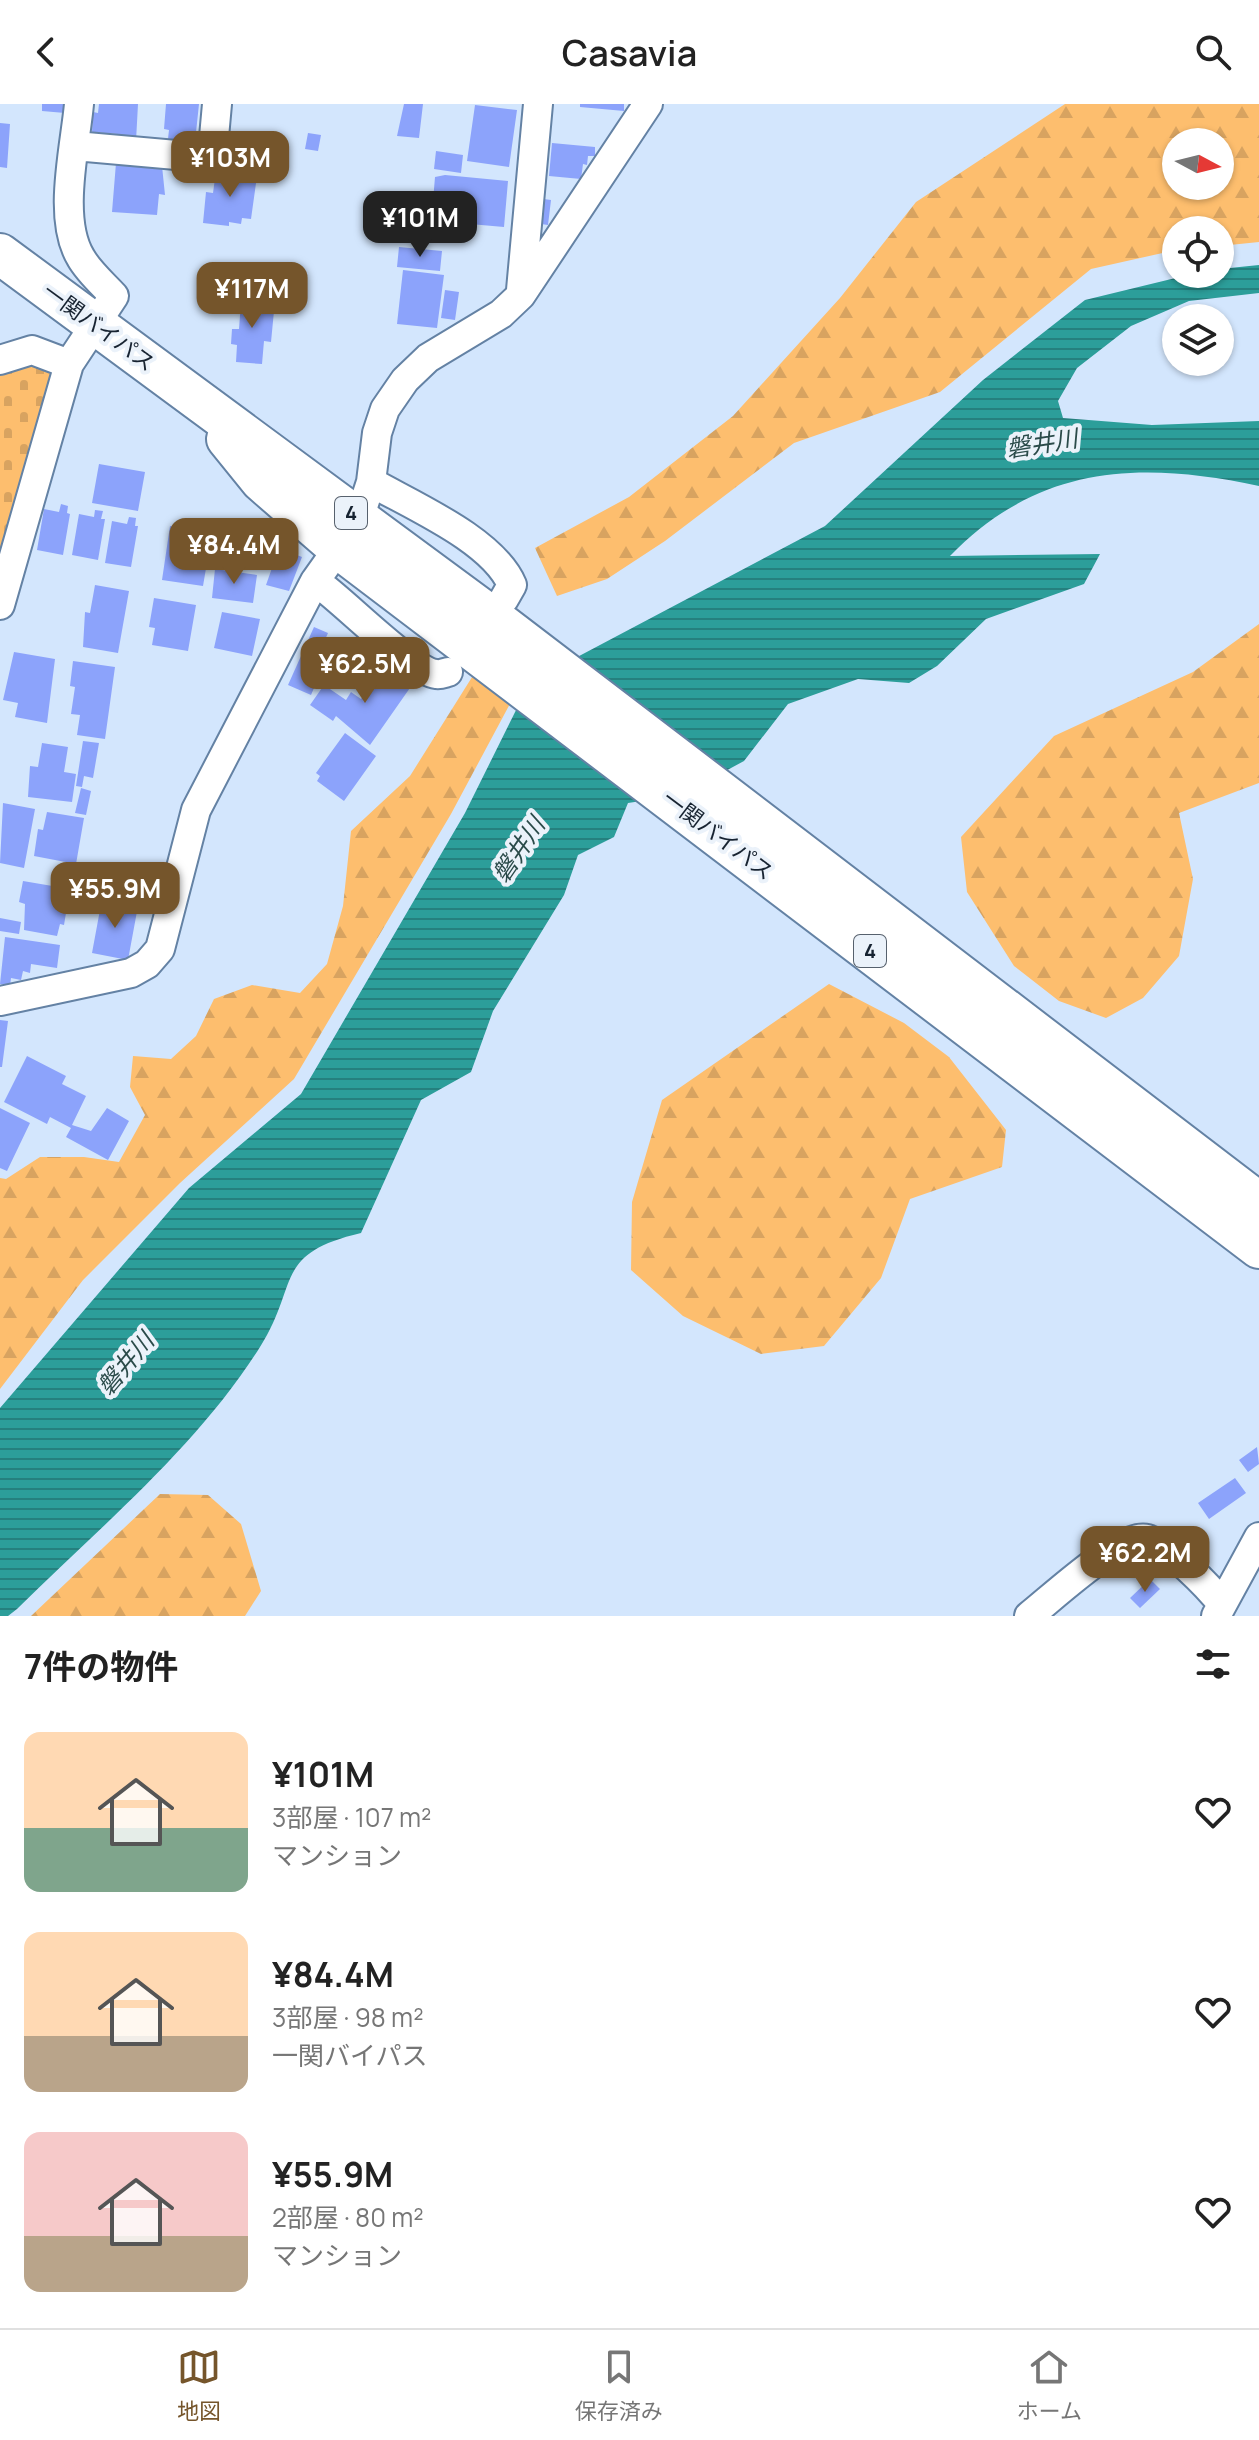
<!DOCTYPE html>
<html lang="ja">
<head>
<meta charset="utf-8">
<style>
	:root { --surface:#fff; --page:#f6f6f6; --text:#222; --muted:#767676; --line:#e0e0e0; --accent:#75552b }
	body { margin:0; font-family:Manrope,"Noto Sans JP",sans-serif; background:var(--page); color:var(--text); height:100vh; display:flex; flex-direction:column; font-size:30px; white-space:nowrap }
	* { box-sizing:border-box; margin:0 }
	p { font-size:26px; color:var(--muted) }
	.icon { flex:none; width:44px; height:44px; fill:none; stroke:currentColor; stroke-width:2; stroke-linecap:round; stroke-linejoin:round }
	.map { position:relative; height:1512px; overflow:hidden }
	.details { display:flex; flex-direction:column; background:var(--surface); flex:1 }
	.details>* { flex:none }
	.needle { width:52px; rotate:97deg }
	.controls { position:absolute; left:1162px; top:24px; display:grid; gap:16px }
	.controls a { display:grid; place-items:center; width:72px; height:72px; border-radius:50%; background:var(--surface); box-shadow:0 2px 6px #0004; font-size:40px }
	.price { position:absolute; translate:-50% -68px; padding:0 18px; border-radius:16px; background:var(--accent); color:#fff; font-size:26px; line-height:52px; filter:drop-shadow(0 2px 4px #0008) }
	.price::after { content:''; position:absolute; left:50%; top:48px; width:24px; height:18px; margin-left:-12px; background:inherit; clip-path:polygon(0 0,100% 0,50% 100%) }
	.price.current { background:#222; color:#fff }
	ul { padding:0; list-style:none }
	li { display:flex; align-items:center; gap:24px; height:200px; padding:0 24px }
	li span { display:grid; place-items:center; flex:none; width:224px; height:160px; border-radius:16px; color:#555 }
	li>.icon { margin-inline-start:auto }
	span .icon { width:96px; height:96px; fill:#fffc; stroke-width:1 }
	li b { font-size:34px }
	h2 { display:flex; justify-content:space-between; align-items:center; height:96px; padding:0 24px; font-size:34px }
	header { display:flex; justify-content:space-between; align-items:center; height:104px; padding:0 24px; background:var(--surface); font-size:36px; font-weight:600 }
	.dock { display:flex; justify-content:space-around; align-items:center; height:112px; border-top:2px solid var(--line); background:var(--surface); font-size:22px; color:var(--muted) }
	.dock a { display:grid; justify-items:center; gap:4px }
	.dock .current { color:var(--accent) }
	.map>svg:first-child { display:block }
	.forest { fill:url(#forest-firs); fill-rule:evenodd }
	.cemetery { fill:url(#cemetery-stones) }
	.water { fill:url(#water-rules) }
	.building { fill:#8ca3fb }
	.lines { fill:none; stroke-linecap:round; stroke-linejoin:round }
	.minor-casing { stroke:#6482a4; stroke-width:32 }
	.highway-casing { stroke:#6482a4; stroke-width:44 }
	.minor { stroke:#fff; stroke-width:28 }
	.highway { stroke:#fff; stroke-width:40 }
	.labels { text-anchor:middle; stroke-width:8; stroke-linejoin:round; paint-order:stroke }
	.shield { fill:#ebf2fa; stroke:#57616d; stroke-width:2 }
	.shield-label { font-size:20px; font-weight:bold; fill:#172331 }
	.street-label { font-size:22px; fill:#172331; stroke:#ebf2fa }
	.water-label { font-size:24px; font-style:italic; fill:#2b4b4a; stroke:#ebf2fa }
</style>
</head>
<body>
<header><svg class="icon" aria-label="back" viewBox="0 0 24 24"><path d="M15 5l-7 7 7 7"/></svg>Casavia<svg class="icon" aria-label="search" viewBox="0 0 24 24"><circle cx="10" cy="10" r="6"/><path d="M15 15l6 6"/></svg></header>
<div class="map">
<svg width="1259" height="1512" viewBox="0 0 1259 1512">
	<defs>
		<pattern id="forest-firs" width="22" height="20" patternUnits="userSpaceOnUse" patternTransform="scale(2)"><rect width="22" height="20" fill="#fdbe6e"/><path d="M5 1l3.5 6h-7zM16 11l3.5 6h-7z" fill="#d8a360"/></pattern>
		<pattern id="cemetery-stones" width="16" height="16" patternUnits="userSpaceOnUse" patternTransform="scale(2)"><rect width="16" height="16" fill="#fdbe6e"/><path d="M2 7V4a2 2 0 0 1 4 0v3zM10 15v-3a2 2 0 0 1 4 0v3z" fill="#d8a360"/></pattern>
		<pattern id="water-rules" width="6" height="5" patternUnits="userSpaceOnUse" patternTransform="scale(2)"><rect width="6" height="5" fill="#2c9e9a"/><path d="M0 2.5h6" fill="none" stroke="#25807e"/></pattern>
	</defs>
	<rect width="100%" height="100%" fill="#d3e6fd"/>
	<path class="forest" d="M1065 0H1259V138L1220 142V126H1176V146L1091 165 940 288 794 339 665 437 607 475 557 492 535 444 629 393 733 312 840 194 916 98ZM1220 38V82H1176V38Z
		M1259 520V679L1179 709 1193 775 1179 852 1143 894 1106 914 1059 897 1014 862 967 788 961 733 1054 632 1193 568Z
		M484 554 511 598 451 710 294 975 180 1079 83 1176 0 1285V1074L6 1075 40 1053H84L119 1058 145 1011 130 983 133 952 171 955 196 932 214 895 252 881 300 889 327 860 343 802 351 727 410 672Z
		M829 880 904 919 949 953 1006 1026 1002 1063 910 1095 881 1174 824 1242 761 1250 683 1212 631 1166 632 1098 662 996Z
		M160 1390 208 1391 241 1420 261 1487 245 1512H31Z"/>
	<path class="cemetery" d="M28 257 55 266 0 458V264Z"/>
	<path class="water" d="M1259 161V189L1189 197 1131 222 1077 264 1058 297 1063 314 1152 321 1259 317V382C1141 357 1039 360 950 452L1100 450 1084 480 986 515 937 562 909 579 858 575 788 600 744 657 681 691 628 699 614 733 578 751 564 791 493 907 471 968 421 996 361 1129C272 1150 300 1180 260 1243 197 1343 101 1422 17 1505L8 1512H0V1304L189 1084 301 990 465 709 530 578 825 422 983 276 1085 196 1192 170H1220V165Z"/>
	<path class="building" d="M42 0H66L65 9 42 7Z
		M99 0H138L136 37 117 36V30L92 28 93 8 98 9Z
		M166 0H199L195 38 168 35 169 26 164 25Z
		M404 0H423L419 34 397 32Z
		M580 0H624V7L580 3Z
		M475 1 517 6 509 63 467 57Z
		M0 19 10 20 7 64 0 63Z
		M308 29 321 31 318 47 305 45Z
		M552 39 595 43V52H588L587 61 583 60 581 75 549 72Z
		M436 47 463 51 461 69 434 65Z
		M116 59 162 62 165 91 159 90 157 111 112 108Z
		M216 67 257 72 251 115 242 114 241 120 229 118V122L203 119 206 88 213 89Z
		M445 71 508 77 504 123 447 118 446 125 408 121 411 94 433 97 435 73Z
		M536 94 551 96 548 121 534 119Z
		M399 143 442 147 440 167 397 163Z
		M403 166 444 171 437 224 397 220Z
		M266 184 275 185 273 204 264 203Z
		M242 185 256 186 255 206 274 207 271 238 264 237 262 260 236 258 237 241 231 240 232 225H239Z
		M445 186 459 188 455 216 441 214Z
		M99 360 145 368 138 407 92 399Z
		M61 400 68 402 67 409 70 410 63 451 37 446 44 405 59 408Z
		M95 406 103 407 101 415H105L98 456 72 451 79 410 94 413Z
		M129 413 136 414 135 422H138L131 463 105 459 112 417 127 420Z
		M170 422 212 429 203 482 162 476Z
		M220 431 263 437 259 464 217 458Z
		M279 444 302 453 289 487 266 481Z
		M215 465 257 471 253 499 212 494Z
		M95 481 129 487 118 549 83 543 85 508 90 509Z
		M154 494 196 501 188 547 152 541 155 524 149 523Z
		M222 508 260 515 252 552 214 544Z
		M314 523 328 529 320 547 328 551 311 591 288 581Z
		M14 548 55 555 47 619 15 613 18 599 3 596Z
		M73 557 115 563 105 635 77 631 80 611 71 610 75 583 70 582Z
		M384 562 412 581 370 641 336 612 333 617 310 601 324 581 346 596 351 588 361 595Z
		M345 629 376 652 344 697 317 677 320 672 316 669Z
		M83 637 99 639 93 674 84 672 82 683 76 682Z
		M42 639 68 643 64 668 76 670 72 698 28 693 30 662 38 663Z
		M81 684 91 687 86 711 75 709Z
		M3 699 35 705 24 764 0 759Z
		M47 708 84 714 76 760 34 752 38 725 43 726Z
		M23 777 70 785 64 821 60 820 57 832 24 826 25 800 19 798Z
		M102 795 138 802 128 856 92 849Z
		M0 814 21 818 19 830 0 827Z
		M5 833 60 841 57 864 31 860 30 869 23 867 21 876 11 874 10 882 0 880Z
		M0 916 8 917 2 963H0Z
		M27 952 66 972 62 980 86 992 72 1021 91 1027 107 1004 129 1017 108 1056 66 1033 71 1024 50 1013 47 1020 4 998Z
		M0 1004 30 1019 7 1067 0 1064Z
		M1257 1343 1259 1360 1248 1368 1239 1356Z
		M1235 1374 1246 1389 1209 1415 1198 1399Z
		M1150 1475 1160 1485 1140 1504 1130 1494Z"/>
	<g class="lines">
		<g class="minor-casing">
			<path id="minor" d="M75 42 255 58
				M212 55 217 0
				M521 186 538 0
				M0 256 32 246 69 260
				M371 378C413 402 493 436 512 481L504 495
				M315 477C341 494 412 568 436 570 440 571 444 569 448 568
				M0 501 69 260 114 192C103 180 89 168 81 154 57 115 75 44 79 0
				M0 897 131 869 147 860 160 845 196 706 315 477 359 415 371 378 377 329 385 305 405 276 428 254 501 210 521 191 648 0
				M1029 1512C1051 1495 1122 1428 1147 1435 1168 1441 1209 1483 1222 1500
				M1216 1512 1259 1433"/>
		</g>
		<g class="highway-casing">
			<path id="highway" d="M0 150 504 522 1259 1099
				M227 335 261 377 338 444 1259 1144"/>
		</g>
		<use href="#minor" class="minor"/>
		<use href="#highway" class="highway"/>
	</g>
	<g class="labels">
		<g class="shield">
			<rect x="335" y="393" width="32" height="32" rx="6"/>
			<rect x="854" y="831" width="32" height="32" rx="6"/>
		</g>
		<g class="shield-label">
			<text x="351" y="416">4</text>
			<text x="870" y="854">4</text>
		</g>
		<g class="street-label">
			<text transform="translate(99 223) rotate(36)" y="8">一関バイパス</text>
			<text transform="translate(718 731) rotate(37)" y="8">一関バイパス</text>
		</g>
		<g class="water-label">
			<text transform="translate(1042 340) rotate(-9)" y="8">磐井川</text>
			<text transform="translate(519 746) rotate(-56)" y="8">磐井川</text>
			<text transform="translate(126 1260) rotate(-50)" y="8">磐井川</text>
		</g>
	</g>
</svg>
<div class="controls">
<a><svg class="needle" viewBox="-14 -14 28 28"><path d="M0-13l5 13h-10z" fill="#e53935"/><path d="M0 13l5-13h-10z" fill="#767676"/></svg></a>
<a><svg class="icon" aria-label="locate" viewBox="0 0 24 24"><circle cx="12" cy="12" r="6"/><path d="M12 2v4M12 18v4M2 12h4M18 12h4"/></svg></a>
<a><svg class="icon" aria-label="layers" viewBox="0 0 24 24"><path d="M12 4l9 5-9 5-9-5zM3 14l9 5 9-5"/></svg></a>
</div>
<b class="price" style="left:230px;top:95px">¥103M</b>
<b class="price current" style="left:420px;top:155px">¥101M</b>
<b class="price" style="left:252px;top:226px">¥117M</b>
<b class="price" style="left:234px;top:482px">¥84.4M</b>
<b class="price" style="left:365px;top:601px">¥62.5M</b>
<b class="price" style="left:115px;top:826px">¥55.9M</b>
<b class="price" style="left:1145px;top:1490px">¥62.2M</b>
</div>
<section class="details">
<h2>7件の物件<svg class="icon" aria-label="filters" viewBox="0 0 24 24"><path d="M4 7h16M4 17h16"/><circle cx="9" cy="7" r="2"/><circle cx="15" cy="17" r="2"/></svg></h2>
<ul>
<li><span style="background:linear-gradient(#ffd9b3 60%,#7fa58c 0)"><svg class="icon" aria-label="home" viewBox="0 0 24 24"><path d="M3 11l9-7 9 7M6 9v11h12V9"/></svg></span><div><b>¥101M</b><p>3部屋 · 107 m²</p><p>マンション</p></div><svg class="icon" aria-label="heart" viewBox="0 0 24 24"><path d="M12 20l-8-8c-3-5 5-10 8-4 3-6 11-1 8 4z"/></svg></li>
<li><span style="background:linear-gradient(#ffd9b3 65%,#b9a48a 0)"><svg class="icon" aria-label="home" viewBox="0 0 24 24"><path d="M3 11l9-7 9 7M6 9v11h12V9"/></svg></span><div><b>¥84.4M</b><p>3部屋 · 98 m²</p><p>一関バイパス</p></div><svg class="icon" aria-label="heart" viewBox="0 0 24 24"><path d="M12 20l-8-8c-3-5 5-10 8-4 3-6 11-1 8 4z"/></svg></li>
<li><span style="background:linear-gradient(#f6c9c9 65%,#b9a48a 0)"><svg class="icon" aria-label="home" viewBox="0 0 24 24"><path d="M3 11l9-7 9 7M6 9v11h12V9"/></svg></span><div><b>¥55.9M</b><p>2部屋 · 80 m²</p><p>マンション</p></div><svg class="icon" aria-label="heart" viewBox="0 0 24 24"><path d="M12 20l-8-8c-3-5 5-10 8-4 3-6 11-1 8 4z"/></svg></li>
</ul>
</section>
<nav class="dock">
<a class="current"><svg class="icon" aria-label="map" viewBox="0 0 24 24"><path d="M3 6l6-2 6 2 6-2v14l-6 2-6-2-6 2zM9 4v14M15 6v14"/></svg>地図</a>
<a><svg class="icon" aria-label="saved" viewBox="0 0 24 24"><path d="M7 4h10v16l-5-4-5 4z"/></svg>保存済み</a>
<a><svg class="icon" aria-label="home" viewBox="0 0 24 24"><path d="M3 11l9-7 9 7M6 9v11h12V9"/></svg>ホーム</a>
</nav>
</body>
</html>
